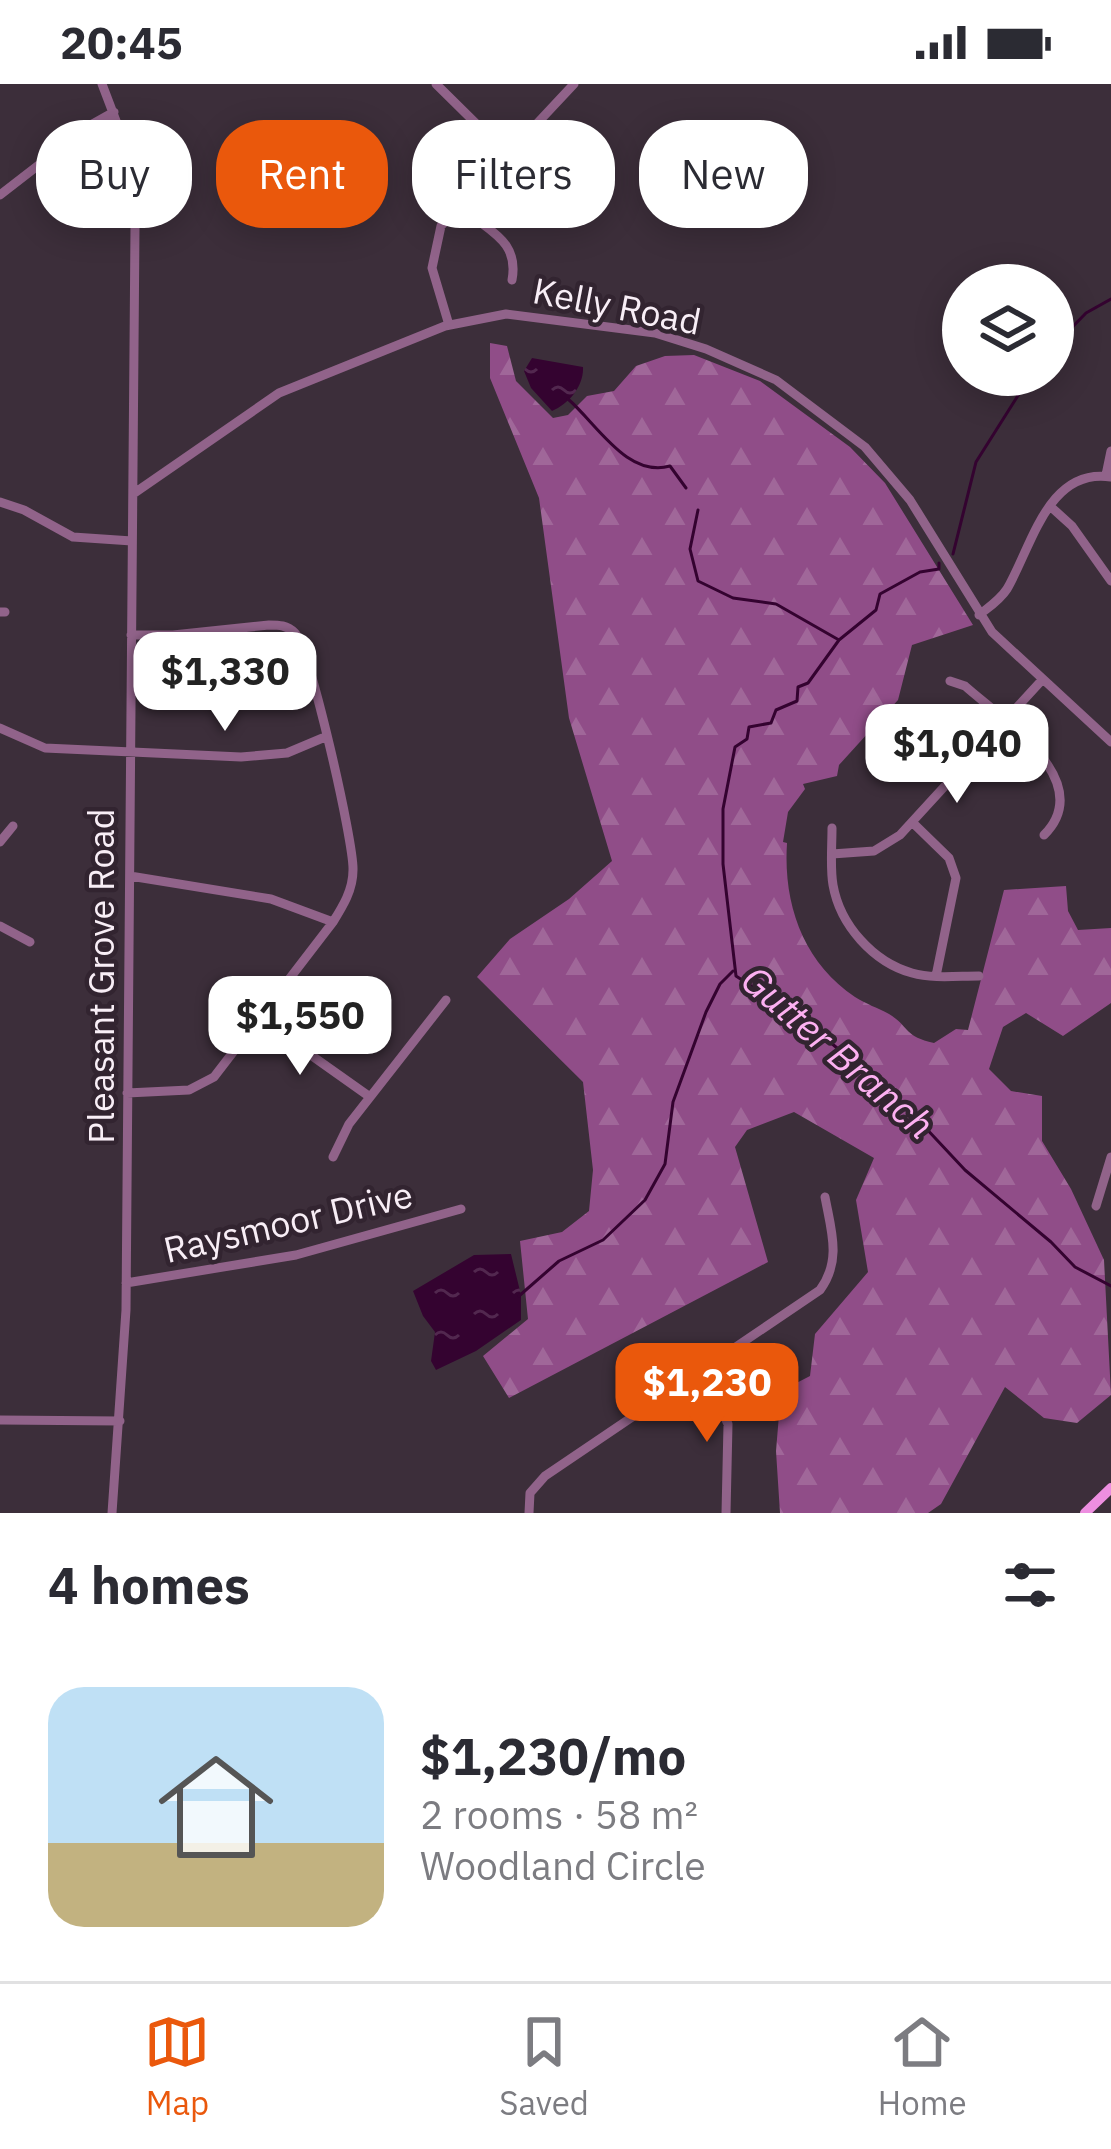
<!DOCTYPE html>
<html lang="en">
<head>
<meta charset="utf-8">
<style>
	:root { --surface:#fff; --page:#f7f7f7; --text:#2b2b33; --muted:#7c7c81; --line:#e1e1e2; --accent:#ea580c }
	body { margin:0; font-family:"IBM Plex Sans",sans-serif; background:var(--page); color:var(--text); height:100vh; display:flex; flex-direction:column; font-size:45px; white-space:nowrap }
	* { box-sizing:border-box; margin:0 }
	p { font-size:39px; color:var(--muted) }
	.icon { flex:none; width:66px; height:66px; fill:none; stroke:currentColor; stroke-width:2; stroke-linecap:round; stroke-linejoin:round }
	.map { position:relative; height:1429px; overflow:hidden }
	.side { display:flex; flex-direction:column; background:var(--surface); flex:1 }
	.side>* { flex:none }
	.top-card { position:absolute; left:36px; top:36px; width:1041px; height:108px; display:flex; gap:24px }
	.tools { position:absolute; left:942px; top:180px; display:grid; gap:24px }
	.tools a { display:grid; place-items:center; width:132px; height:132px; border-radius:50%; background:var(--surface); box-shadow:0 6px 30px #0003; font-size:60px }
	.price { position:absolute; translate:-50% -102px; padding:0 27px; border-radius:24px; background:#fff; color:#222; font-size:39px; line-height:78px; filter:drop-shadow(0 3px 6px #0008) }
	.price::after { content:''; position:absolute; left:50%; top:72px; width:36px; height:27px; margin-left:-18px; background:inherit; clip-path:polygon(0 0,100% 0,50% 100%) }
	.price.current { background:var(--accent); color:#fff }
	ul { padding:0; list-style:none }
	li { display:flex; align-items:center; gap:36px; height:300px; padding:0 48px }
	li span { display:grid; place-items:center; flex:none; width:336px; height:240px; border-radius:36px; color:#555 }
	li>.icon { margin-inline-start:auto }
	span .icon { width:144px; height:144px; fill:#fffc; stroke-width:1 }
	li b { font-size:51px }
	h2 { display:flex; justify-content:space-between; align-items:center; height:144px; padding:0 48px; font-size:51px }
	.pill { padding:0 42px; border-radius:48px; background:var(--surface); box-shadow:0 6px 30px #0003; font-size:42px; line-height:108px }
	.pill.current { background:var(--accent); color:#fff }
	.status { display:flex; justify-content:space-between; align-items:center; height:84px; padding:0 60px; background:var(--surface); direction:ltr }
	.status svg { height:33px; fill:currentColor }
	.tab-bar { display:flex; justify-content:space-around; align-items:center; height:168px; border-top:3px solid var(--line); background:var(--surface); font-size:33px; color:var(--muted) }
	.tab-bar a { display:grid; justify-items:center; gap:6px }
	.tab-bar .current { color:var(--accent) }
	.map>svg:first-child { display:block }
	.forest { fill:url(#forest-firs) }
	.water { fill:url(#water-ripples) }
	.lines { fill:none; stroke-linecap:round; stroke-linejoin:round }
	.stream { stroke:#340330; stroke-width:3 }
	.minor { stroke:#91638a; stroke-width:9 }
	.major { stroke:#ed8ee0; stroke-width:10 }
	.labels { text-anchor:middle; stroke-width:9; stroke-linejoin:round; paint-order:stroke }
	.street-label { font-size:36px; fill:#f8eef6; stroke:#322430 }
	.water-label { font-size:39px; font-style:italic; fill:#fcb0f1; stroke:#322430 }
</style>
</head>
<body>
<div class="status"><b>20:45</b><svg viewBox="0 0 49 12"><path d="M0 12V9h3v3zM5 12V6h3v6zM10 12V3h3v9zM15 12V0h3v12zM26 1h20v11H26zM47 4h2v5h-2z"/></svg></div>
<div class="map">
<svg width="1111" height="1429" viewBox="0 0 1111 1429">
	<defs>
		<pattern id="forest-firs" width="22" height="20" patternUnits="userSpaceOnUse" patternTransform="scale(3)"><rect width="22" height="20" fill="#904d88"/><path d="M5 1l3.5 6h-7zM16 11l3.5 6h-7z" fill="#a06799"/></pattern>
		<pattern id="water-ripples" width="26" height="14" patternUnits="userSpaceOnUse" patternTransform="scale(3)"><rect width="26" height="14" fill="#340330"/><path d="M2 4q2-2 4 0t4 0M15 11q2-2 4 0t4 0" fill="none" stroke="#52284f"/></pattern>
	</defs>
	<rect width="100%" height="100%" fill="#3c2e3a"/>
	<path class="forest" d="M490 259 507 262 516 297 553 334 568 331 587 312 614 307 636 282 665 272 694 271 760 297 850 363 885 399 973 541 912 561 898 616 839 681 837 692 803 700 805 705 788 728 783 758 787 759C783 820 803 878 855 913 866 920 878 924 889 930 910 943 903 952 934 959L956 945 968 946 1004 806 1066 802 1068 827 1078 846 1111 844V919L1063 952 1026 929 1003 943 989 985 1011 1007 1042 1012V1057L1071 1105 1104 1176 1111 1311 1077 1339 1044 1334 1005 1303 941 1420 928 1429H780L776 1367 781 1307 810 1292 815 1250 868 1188 856 1116 874 1074 794 1028 747 1046 735 1063 768 1178 509 1314 483 1272 528 1235 520 1157 562 1148 589 1127 593 1086 583 998 477 893 510 855 569 815 612 777 569 634 539 414 490 294Z"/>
	<path class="water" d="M532 274 583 283C584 302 569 320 552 327L531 304 524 287Z
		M511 1170 521 1211V1236L476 1267 436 1286 431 1277 435 1248 423 1232 413 1207 474 1171Z"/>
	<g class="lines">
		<path class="stream" d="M1053 263 1086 229 1111 215
			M568 315C597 340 627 394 670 382L686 404
			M698 426 690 465 698 497 733 514 776 520 839 556
			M953 470 976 378 1031 291
			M939 479V485L920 488 880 510 876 526 839 556 808 599 798 603 797 617 776 626 771 639 749 643 747 655 735 663 723 725V780L736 892 809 940 907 1024 965 1086 1051 1158 1075 1183 1111 1202
			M519 1212 559 1177 603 1156 645 1116 665 1080 673 1018 706 928 720 900 733 887"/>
		<path class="minor" d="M102 0 126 63 135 143 126 1226 112 1429
			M436 0 508 71
			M0 111 89 42 114 28
			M459 120C483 146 520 153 512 196
			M449 241 432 184 441 142 574 0
			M1106 391 1111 367
			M133 410 279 309 445 242 506 230 655 249 706 265 776 296 865 363 910 416 992 548 1111 658
			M0 418 24 426 73 453 132 457
			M1051 423 1072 442 1111 497
			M0 528H5
			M979 531C989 523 1000 516 1007 505 1032 462 1048 383 1111 393
			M950 597 965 602C1002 635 1098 697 1044 751
			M0 644 45 664 241 673 287 669 325 653
			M912 738 949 774 956 794 936 892
			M832 744C832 763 830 784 833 801 840 841 873 878 912 889 933 895 957 892 979 892
			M0 758 13 742
			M832 770 874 767 900 751 1042 596
			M130 792 271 815 333 838
			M0 842 30 858
			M260 935 370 1013
			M127 1009 189 1006 214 993 333 838C343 822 353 806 353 786 354 758 310 566 295 549 287 541 279 541 269 541L173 551H131
			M333 1073 349 1040 446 916
			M1096 1122 1111 1073
			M126 1199 296 1171 461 1125
			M703 1288 728 1340 726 1429
			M0 1336 120 1337
			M529 1429 530 1409 545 1392 820 1206C842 1176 831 1146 825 1113"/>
		<path class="major" d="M1085 1429 1111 1404"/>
	</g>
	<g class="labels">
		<g class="street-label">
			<text transform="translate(617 222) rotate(11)" y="13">Kelly Road</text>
			<text transform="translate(101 892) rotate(-90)" y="13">Pleasant Grove Road</text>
			<text transform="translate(288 1138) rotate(-13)" y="13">Raysmoor Drive</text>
		</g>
		<g class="water-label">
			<text transform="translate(838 968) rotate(41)" y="14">Gutter Branch</text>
		</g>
	</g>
</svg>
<div class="tools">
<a><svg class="icon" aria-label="layers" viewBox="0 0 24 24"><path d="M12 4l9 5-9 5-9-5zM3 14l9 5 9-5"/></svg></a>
</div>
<b class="price" style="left:225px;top:650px">$1,330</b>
<b class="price" style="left:957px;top:722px">$1,040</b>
<b class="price" style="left:300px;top:994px">$1,550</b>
<b class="price current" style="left:707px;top:1361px">$1,230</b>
<div class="top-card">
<a class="pill">Buy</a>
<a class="pill current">Rent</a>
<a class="pill">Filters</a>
<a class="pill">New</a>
</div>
</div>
<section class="side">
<h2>4 homes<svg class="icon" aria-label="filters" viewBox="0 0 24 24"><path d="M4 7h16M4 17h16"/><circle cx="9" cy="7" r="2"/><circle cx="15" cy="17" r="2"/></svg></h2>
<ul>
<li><span style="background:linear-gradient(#bfe0f5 65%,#c2b280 0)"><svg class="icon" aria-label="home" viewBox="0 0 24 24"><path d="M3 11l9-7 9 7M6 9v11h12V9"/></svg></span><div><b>$1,230/mo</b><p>2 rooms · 58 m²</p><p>Woodland Circle</p></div></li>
</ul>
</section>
<nav class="tab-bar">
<a class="current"><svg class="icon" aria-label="map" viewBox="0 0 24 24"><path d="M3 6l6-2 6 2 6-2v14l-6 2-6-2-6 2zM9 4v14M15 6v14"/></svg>Map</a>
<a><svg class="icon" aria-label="saved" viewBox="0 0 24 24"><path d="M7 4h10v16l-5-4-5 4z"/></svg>Saved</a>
<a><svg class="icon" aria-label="home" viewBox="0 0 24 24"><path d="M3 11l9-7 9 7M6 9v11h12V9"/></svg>Home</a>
</nav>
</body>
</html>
